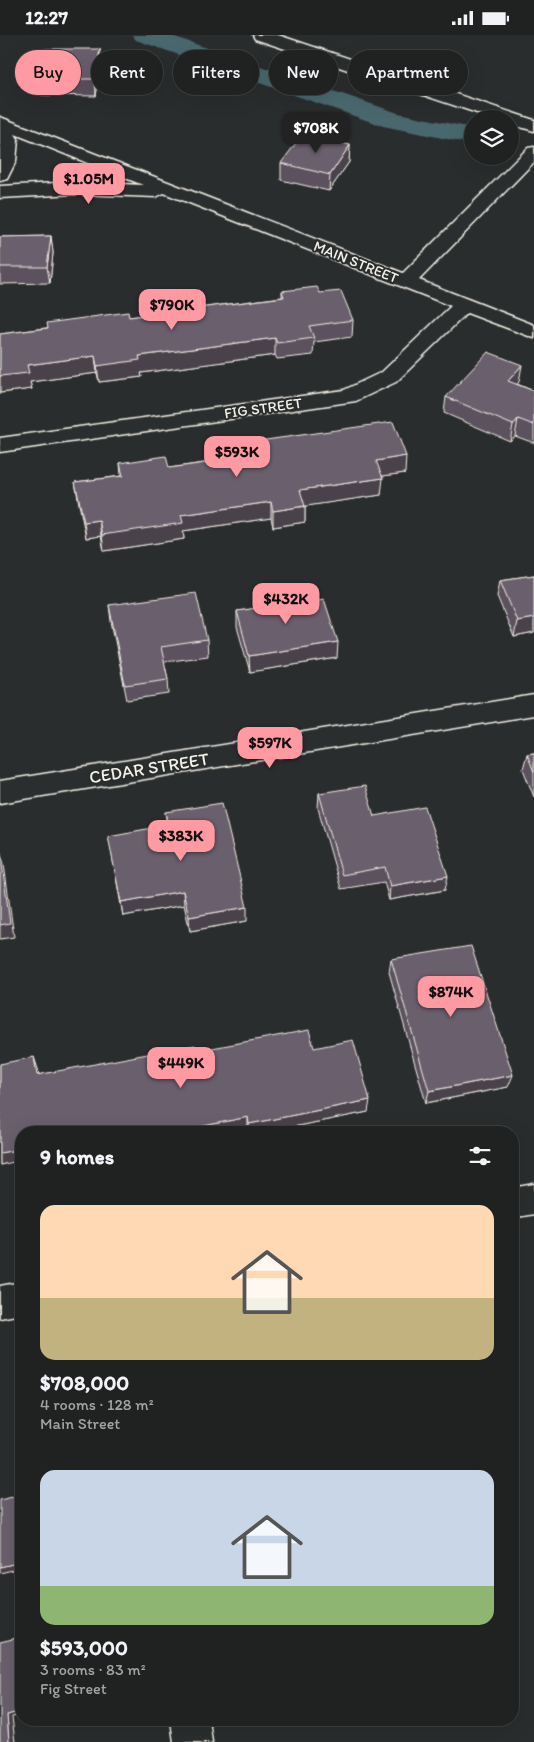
<!DOCTYPE html>
<html lang="en">
<head>
<meta charset="utf-8">
<style>
	:root { --surface:#202222; --page:#282a2a; --text:#f1f3f6; --muted:#a2a4a5; --line:#3d3f40; --accent:#ff9aa2 }
	body { margin:0; font-family:Itim,sans-serif; background:var(--page); color:var(--text); height:100vh; display:flex; flex-direction:column; font-size:19px; white-space:nowrap }
	* { box-sizing:border-box; margin:0 }
	p { font-size:16px; color:var(--muted) }
	.icon { flex:none; width:28px; height:28px; fill:none; stroke:currentColor; stroke-width:2; stroke-linecap:round; stroke-linejoin:round }
	.map { position:relative; flex:1; overflow:hidden }
	.drawer { position:absolute; left:15px; top:1091px; width:504px; height:600px; display:flex; flex-direction:column; background:var(--surface); border-radius:20px; box-shadow:0 5px 20px #0002,0 0 0 1px var(--line) }
	.drawer>* { flex:none }
	.guide { position:absolute; left:15px; top:15px; width:505px; height:45px; display:flex; gap:10px }
	.controls { position:absolute; left:464px; top:75px; display:grid; gap:10px }
	.controls a { display:grid; place-items:center; width:55px; height:55px; border-radius:50%; background:var(--surface); box-shadow:0 5px 20px #0002,0 0 0 1px var(--line); font-size:25px }
	.price { position:absolute; translate:-50% -42px; padding:0 11px; border-radius:10px; background:var(--accent); color:#111; font-size:16px; line-height:32px; filter:drop-shadow(0 1px 2px #0008) }
	.price::after { content:''; position:absolute; left:50%; top:30px; width:15px; height:11px; margin-left:-8px; background:inherit; clip-path:polygon(0 0,100% 0,50% 100%) }
	.price.on { background:#222; color:#fff }
	ul { padding:0; list-style:none }
	li { display:grid; align-content:center; gap:10px; height:265px; padding:0 25px }
	li span { display:grid; place-items:center; height:155px; border-radius:15px; color:#555 }
	li>.icon { margin-inline-start:auto }
	span .icon { width:90px; height:90px; fill:#fffc; stroke-width:1 }
	li b { font-size:21px }
	h2 { display:flex; justify-content:space-between; align-items:center; height:60px; padding:0 25px; font-size:21px }
	.tag { padding:0 18px; border-radius:22px; background:var(--surface); box-shadow:0 5px 20px #0002,0 0 0 1px var(--line); font-size:18px; line-height:45px }
	.tag.on { background:var(--accent); color:#111 }
	.status { display:flex; justify-content:space-between; align-items:center; height:35px; padding:0 25px; background:var(--surface); direction:ltr }
	.status svg { height:14px; fill:currentColor }
	.map>svg:first-child { display:block }
	.lines { fill:none; stroke-linecap:round; stroke-linejoin:round }
	.canal { fill:#4a676e; fill-rule:evenodd }
	.minor-casing { stroke:#f4f1e8; stroke-width:3 }
	.minor { fill:#2a2d2e; fill-rule:evenodd }
	.wall { fill:#5b515e; stroke:#f4f1e8 }
	.shaded-wall { fill:#4a424c; stroke:#f4f1e8 }
	.building { fill:#6a5e6d; stroke:#f4f1e8 }
	.labels { text-anchor:middle; stroke-width:4; stroke-linejoin:round; paint-order:stroke }
	.far-street-label { font-size:15px; fill:#f4f1e8; stroke:#2a2d2e }
	.street-label { font-size:18px; fill:#f4f1e8; stroke:#2a2d2e }
</style>
</head>
<body>
<div class="status"><b>12:27</b><svg viewBox="0 0 49 12"><path d="M0 12V9h3v3zM5 12V6h3v6zM10 12V3h3v9zM15 12V0h3v12zM26 1h20v11H26zM47 4h2v5h-2z"/></svg></div>
<div class="map">
<svg width="534" height="1707" viewBox="0 0 534 1707">
	<rect width="100%" height="100%" fill="#2a2d2e"/>
	<filter id="ink" filterUnits="userSpaceOnUse"><feTurbulence type="fractalNoise" baseFrequency=".02" numOctaves="2"/><feDisplacementMap in="SourceGraphic" scale="10" xChannelSelector="R" yChannelSelector="G"/><feConvolveMatrix kernelMatrix="1 2 1 2 8 2 1 2 1" color-interpolation-filters="sRGB"/></filter>
	<g filter="url(#ink)">
		<g class="lines">
			<path class="canal" d="M132 0H169L398 78 472 93V109L383 91 136 5Z"/>
			<g class="minor-casing">
				<path id="minor" d="M253 0H278L534 85V96L510 89V84H495L255 4Z
					M0 82 403 238 528 113 534 112V127L419 245 534 290V303L467 278 396 347 356 366 0 417V403L344 355 382 337 451 271 164 158 156 162 76 159 0 163V151L76 147 143 150 15 99 18 104 16 126 7 144 0 146Z
					M534 660V680L0 768V746Z
					M534 1149V1179L512 1183V1153Z
					M21 1247V1279L0 1283V1251Z
					M171 1685H209L212 1707H174Z"/>
			</g>
			<use href="#minor" class="minor"/>
		</g>
		<path class="wall" d="M101 30 96 61 41 60 39 44Z
			M350 110 349 127 329 156 281 145V128Z
			M51 201 53 218 50 248 0 249V202Z
			M282 256 320 258 353 285 352 302 314 307 313 320 277 324 275 320 141 338 142 342 99 347 97 338 30 347 32 354 0 358V299L282 262Z
			M519 347 517 349 534 356V408L515 401 510 406 444 378 446 362Z
			M245 408 405 438 382 441 381 460 305 471V487L273 492 271 483 183 496 184 504 104 516 101 501 86 503 78 464 75 447 121 441 120 428 169 433 245 422Z
			M534 540V598L514 602 497 561 500 545Z
			M259 562 300 568 337 623 250 637 237 592V576L260 573Z
			M109 570 207 605 208 621 164 627 168 644 169 659 127 665 111 586Z
			M534 718V762L523 734 527 719Z
			M319 758 374 781 445 855 389 865 384 847 341 854 318 773Z
			M166 777 247 886 190 896 184 870 123 881 111 815 168 791Z
			M391 924 508 1052 426 1068 389 937Z
			M314 1013 368 1077 262 1098H249L248 1094 21 1098V1125L0 1130V1029L38 1034 39 1040 196 1016Z"/>
		<path class="shaded-wall" d="M100 14 101 30 96 61 95 44Z
			M350 110 349 127 329 156 330 140Z
			M51 201 53 218 50 248 47 232Z
			M275 303V320L141 338 142 342 99 347 97 331 139 321Z
			M95 321 97 338 30 347 32 354 0 358V341L27 330Z
			M522 330 519 347 505 362 508 346Z
			M518 384 515 401 510 406 513 390Z
			M406 421 405 438 375 442 376 426Z
			M383 443 381 460 300 472V455Z
			M271 467V483L183 496 184 504 104 516 102 500 181 480Z
			M305 471V487L273 492V476Z
			M99 485 101 501 86 503 84 487Z
			M534 583V598L514 602 517 586Z
			M338 607 337 623 250 637 249 621Z
			M0 815 4 829 14 902 0 904Z
			M448 841 445 855 389 865 390 851Z
			M183 856 184 870 123 881 121 867Z
			M247 872V886L190 896 189 882Z
			M34 1022 38 1034 41 1052 37 1040Z
			M513 1040 508 1052 426 1068 429 1056Z
			M370 1065 368 1077 262 1098H249V1089Z
			M248 1082V1094L228 1098H169Z
			M21 1114V1125L0 1130V1118Z
			M21 1527V1533L0 1538V1532Z
			M21 1676V1680L12 1682 15 1707H9L7 1680Z"/>
		<path class="building" d="M45 14H100L95 44H39Z
			M303 99 350 110 330 140 281 128Z
			M51 201 47 232H0V202Z
			M317 252 320 258 341 256 353 285 309 291 314 303 277 308 275 303 139 321 140 325 97 331 95 321 27 330 29 338 0 341V299L48 293 47 288 128 277 129 282 284 262 282 256Z
			M488 317 522 330 508 346 534 356V390L518 384 513 390 446 362Z
			M393 387 406 421 376 426 383 443 300 455 305 471 273 476 271 467 181 480 183 488 102 500 99 485 84 487 75 447 123 441 120 428 166 421 169 433 249 422 245 408Z
			M534 540V583L517 586 500 545Z
			M297 556 300 568 324 564 338 607 249 621 237 576 263 572 259 562Z
			M196 558 207 605 161 612 168 644 125 650 109 570Z
			M534 718V737L527 719Z
			M365 751 374 781 425 772 448 841 390 851 385 832 342 840 319 758Z
			M222 768 247 872 189 882 183 856 121 867 108 801 169 790 166 777Z
			M0 815 10 888 0 890Z
			M471 911 513 1040 429 1056 391 924Z
			M309 995 314 1013 353 1005 370 1065 249 1089 248 1082 169 1098H21V1114L0 1118V1029L34 1022 37 1040 195 1010 196 1016Z
			M21 1460V1527L0 1532V1465Z
			M21 1602V1676L7 1680 9 1707H0V1607Z"/>
	</g>
	<g class="labels">
		<g class="far-street-label">
			<text transform="translate(356 227) rotate(22)" y="5">MAIN STREET</text>
			<text transform="translate(263 373) rotate(-8)" y="5">FIG STREET</text>
		</g>
		<g class="street-label">
			<text transform="translate(149 733) rotate(-9)" y="6">CEDAR STREET</text>
		</g>
	</g>
</svg>
<div class="controls">
<a><svg class="icon" aria-label="layers" viewBox="0 0 24 24"><path d="M12 4l9 5-9 5-9-5zM3 14l9 5 9-5"/></svg></a>
</div>
<b class="price on" style="left:316px;top:119px">$708K</b>
<b class="price" style="left:89px;top:170px">$1.05M</b>
<b class="price" style="left:172px;top:296px">$790K</b>
<b class="price" style="left:237px;top:443px">$593K</b>
<b class="price" style="left:286px;top:590px">$432K</b>
<b class="price" style="left:270px;top:734px">$597K</b>
<b class="price" style="left:181px;top:827px">$383K</b>
<b class="price" style="left:451px;top:983px">$874K</b>
<b class="price" style="left:181px;top:1054px">$449K</b>
<div class="guide">
<a class="tag on">Buy</a>
<a class="tag">Rent</a>
<a class="tag">Filters</a>
<a class="tag">New</a>
<a class="tag">Apartment</a>
</div>
<section class="drawer">
<h2>9 homes<svg class="icon" aria-label="filters" viewBox="0 0 24 24"><path d="M4 7h16M4 17h16"/><circle cx="9" cy="7" r="2"/><circle cx="15" cy="17" r="2"/></svg></h2>
<ul>
<li><span style="background:linear-gradient(#ffd9b3 60%,#c2b280 0)"><svg class="icon" aria-label="home" viewBox="0 0 24 24"><path d="M3 11l9-7 9 7M6 9v11h12V9"/></svg></span><div><b>$708,000</b><p>4 rooms · 128 m²</p><p>Main Street</p></div></li>
<li><span style="background:linear-gradient(#c9d6e8 75%,#8fb573 0)"><svg class="icon" aria-label="home" viewBox="0 0 24 24"><path d="M3 11l9-7 9 7M6 9v11h12V9"/></svg></span><div><b>$593,000</b><p>3 rooms · 83 m²</p><p>Fig Street</p></div></li>
</ul>
</section>
</div>
</body>
</html>
